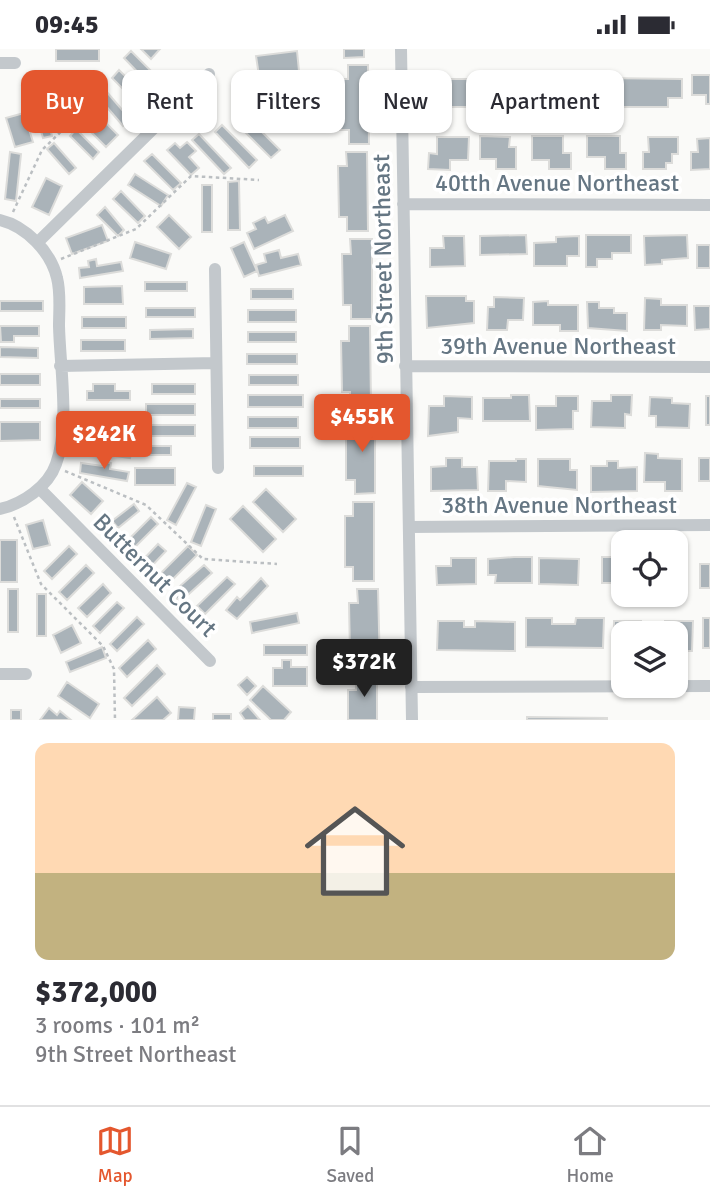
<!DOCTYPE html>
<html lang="en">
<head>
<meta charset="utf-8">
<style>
	:root { --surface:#fff; --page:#f7f7f7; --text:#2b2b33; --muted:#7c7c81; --line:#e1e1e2; --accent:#e4572e }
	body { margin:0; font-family:Signika,sans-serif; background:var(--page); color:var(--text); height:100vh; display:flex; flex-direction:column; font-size:26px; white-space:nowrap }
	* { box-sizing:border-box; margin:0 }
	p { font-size:23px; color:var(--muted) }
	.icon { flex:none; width:38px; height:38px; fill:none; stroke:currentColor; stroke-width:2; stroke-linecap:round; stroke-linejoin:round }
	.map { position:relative; height:671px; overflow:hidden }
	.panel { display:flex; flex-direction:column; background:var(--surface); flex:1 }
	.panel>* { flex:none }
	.top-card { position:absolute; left:21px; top:21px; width:668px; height:63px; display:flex; gap:14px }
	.tools { position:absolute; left:611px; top:481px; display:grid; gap:14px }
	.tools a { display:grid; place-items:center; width:77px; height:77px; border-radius:14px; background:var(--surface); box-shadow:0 2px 5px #0004; font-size:35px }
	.price { position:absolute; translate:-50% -60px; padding:0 16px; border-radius:7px; background:var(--accent); color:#fff; font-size:23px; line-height:46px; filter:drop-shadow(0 2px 4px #0008) }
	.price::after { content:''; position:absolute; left:50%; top:42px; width:21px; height:16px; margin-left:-10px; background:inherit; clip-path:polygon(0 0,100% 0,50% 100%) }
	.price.on { background:#222; color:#fff }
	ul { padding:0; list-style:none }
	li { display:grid; align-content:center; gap:14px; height:371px; padding:0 35px }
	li+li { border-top:2px solid var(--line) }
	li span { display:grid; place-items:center; height:217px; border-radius:14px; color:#555 }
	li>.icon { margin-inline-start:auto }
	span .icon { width:126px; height:126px; fill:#fffc; stroke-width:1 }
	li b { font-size:30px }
	.chip { padding:0 24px; border-radius:14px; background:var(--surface); box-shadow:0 2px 5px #0004; font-size:24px; line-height:63px }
	.chip.on { background:var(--accent); color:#fff }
	.status { display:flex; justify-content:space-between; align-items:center; height:49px; padding:0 35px; background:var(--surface); direction:ltr }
	.status svg { height:19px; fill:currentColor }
	.dock { display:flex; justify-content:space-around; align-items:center; height:98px; border-top:2px solid var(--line); background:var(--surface); font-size:19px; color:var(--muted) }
	.dock a { display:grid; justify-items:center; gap:4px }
	.dock .on { color:var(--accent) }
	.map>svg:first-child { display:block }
	.building { fill:#aab3b9; stroke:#dcdcda; stroke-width:2 }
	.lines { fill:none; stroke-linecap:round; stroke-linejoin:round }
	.path { stroke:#bbbfc2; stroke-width:2.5; stroke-dasharray:3.5 3.5; stroke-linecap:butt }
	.street { stroke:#c3c8cc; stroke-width:12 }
	.labels { text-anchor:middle; stroke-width:7; stroke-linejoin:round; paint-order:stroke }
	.street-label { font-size:24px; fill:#657683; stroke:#fff }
</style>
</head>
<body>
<div class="status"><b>09:45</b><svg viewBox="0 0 49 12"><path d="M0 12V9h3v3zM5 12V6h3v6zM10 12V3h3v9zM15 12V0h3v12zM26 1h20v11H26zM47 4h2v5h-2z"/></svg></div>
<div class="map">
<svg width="710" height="671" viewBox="0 0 710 671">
	<rect width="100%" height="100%" fill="#fafaf8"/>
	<path class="building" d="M56 0H99V12H56Z
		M141 0H160L151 10Z
		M344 0H364V8L344 9Z
		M131 2 158 29 150 36 124 9Z
		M297 2 299 22 259 27 256 7Z
		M348 16H368L369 95H349V81H340L339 30H348Z
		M119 21 150 52 142 59 112 29Z
		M60 25H93V43H60Z
		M692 26H710V55H706V46H692Z
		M514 27H594V47H579V55H528V46H514Z
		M603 29 682 30V49H668V58H617V50L603 49Z
		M425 30H504V50H490V58H440V49H425Z
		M34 33 38 44 26 48 22 37Z
		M106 42 130 70 123 77 99 49Z
		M268 42 298 43V61L268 60Z
		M42 47 52 87 43 89 32 49Z
		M93 61 118 86 106 98 89 81 94 77 85 68Z
		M24 64 33 93 15 98 6 69Z
		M246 67 280 101 271 109 237 75Z
		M222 76 257 111 249 119 215 83Z
		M76 80 99 103 93 110 70 87Z
		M199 85 231 119 224 125 192 91Z
		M480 87 510 88 509 98H516V120H496V110H480Z
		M532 87H563V104H571V120H549V111H532Z
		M587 87H620V104H626V120H605V108H587Z
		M437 88H469L468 111H450V121L428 120 429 104 437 105Z
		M648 88H678V105H672V114H666V120H643V103H649Z
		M710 89V120L691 121V103H698L697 90Z
		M187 93 196 102 189 108 199 119 191 126 167 101 175 94 180 99Z
		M54 94 76 119 69 125 47 100Z
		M10 103 21 105 16 152 5 150Z
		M346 103H367L368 182H347V168H339L338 117H347Z
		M152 105 181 134 173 141 144 112Z
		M135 125 168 146 161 157 128 136Z
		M46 129 62 137 49 166 32 158Z
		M239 132 240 181H228V133Z
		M202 136H212V183H202Z
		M121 142 145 167 138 174 113 150Z
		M105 158 124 181 118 187 97 166Z
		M169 166 191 188 179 200 157 178Z
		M285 166 293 182 254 200 247 184 256 180 253 174 265 168 268 174Z
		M102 176 108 192 72 205 66 189Z
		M526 186 527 205 480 206V187Z
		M586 186H631V204H612V210H597V218H586Z
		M687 186 688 209 662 211V215L645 216 644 187Z
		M443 187H464L465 217 430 218V199H444Z
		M579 187V207H567V217H534V194L556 193V188Z
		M350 190H372V270H351V256H343L342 205H351Z
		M135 193 171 205 166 220 130 209Z
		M244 193 257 222 244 228 231 199Z
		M697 196H710V219H697Z
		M279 201 281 209 298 205 301 216 259 227 256 216 266 213 264 205Z
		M96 210 97 217 121 213 123 222 80 229 79 219 89 218 88 212Z
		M145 233H187V242H145Z
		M122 237 123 255H84V238Z
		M251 240H293V250H251Z
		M426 247H466V252H474V274L427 279Z
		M494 248 524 249 523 271H508L507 281H487L488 258H494Z
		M645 249 661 250V256H687V277L661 276V281H644Z
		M0 252H43V262H0Z
		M548 252V256H578V282H560V276H533V253Z
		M587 253H599V259H614V264H627V282L588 279Z
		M694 257H710V280L695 281Z
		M146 259H195V268H146Z
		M248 261H296V273H248Z
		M82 268H126V279H82Z
		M0 277H39V287H14V293H1Z
		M349 277H370L371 357H350V343H342L341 292H349Z
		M193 280V289L150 290V281Z
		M248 283H296V293H248Z
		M81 291H125V302H81Z
		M0 298 38 299V309L0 308Z
		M247 305H297V315H247Z
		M0 325H40V336H0Z
		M249 326H298V336H249Z
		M93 335H115V342H130V351H87V342H93Z
		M152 335H195V345H152Z
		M248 346H303V358H248Z
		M511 346H529L530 372H483V349H511Z
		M611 346H632L631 366 625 365V379L591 378 592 352H611Z
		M444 347 472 348V370L458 369V383L428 387 429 357H444Z
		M556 347H578V362H573V380L536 381V357H556Z
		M706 347H710V376H706Z
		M650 348 672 349V354L690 355 689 379 656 378V367H649Z
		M0 350H40V359H0Z
		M146 355H195V366H146Z
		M87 363H135V374H87Z
		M354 365H375V444L355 445V431H346V379H354Z
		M248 368H298V379H248Z
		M0 373H40V391L0 392Z
		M146 376H195V387H146Z
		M91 386 133 393 130 409 88 403Z
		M250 388H300V399H250Z
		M140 397H171V406H140Z
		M645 404 658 405V409L682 410V442H665V433H644Z
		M446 409H462V418H477L478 441 431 442V418L446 417Z
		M699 409H710V432H699Z
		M516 410H526V433L506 432V442H488L489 412H516Z
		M538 410H570V421H577V441L538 437Z
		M607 412H618V419L637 418V442L591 443V417H607Z
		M103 413 111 414 110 420 129 423 127 432 80 424 81 414 102 417Z
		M254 417H303V427H254Z
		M135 419H175V436H135Z
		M82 433 103 452 91 465 70 446Z
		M187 434 196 438 176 476 167 471Z
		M266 440 296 470 283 483 253 453Z
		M353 453H374V532H353V518H345V467H353Z
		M134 455 139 462 118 479 112 472Z
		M206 456 216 460 201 497 191 493Z
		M243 457 276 490 263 503 230 470Z
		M151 468 158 475 130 503 123 496Z
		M43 471 50 496 33 500 26 476Z
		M0 491H17V533H0Z
		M158 495 166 502 145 524 138 516Z
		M69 497 77 505 52 530 44 522Z
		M188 497 197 506 166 537 157 528Z
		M514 508H532V534H495L496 526H488V510Z
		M602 508H623V534H602Z
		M676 508H686V530H681V541L676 540Z
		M451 509H476V535L437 536 436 517H451Z
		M539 509 579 510 578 536 539 535Z
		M700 515H710V539H700Z
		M86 516 94 524 67 551 59 543Z
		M204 516 212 524 180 553 172 544Z
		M227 528 235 535 205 565 197 557Z
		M261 529 268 537 237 570 226 561 237 548 240 551Z
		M103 535 111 544 87 568 78 559Z
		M8 540H18V583H8Z
		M357 540H378L380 619H359L358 605H350L349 554H358Z
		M37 545H46V587H37Z
		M117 553 124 559 100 584 93 577Z
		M297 564 299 574 252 584 250 573Z
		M137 568 144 575 117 602 110 595Z
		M526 569H552V575H575L576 569H604L603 599 526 598Z
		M703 569H710V599H703Z
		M438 572H464V578H475V572L515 573V602L437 601Z
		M614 572H641V578H665V572H693L692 602H676V584H623V601H614Z
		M72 576 81 594 61 604 53 586Z
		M148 591 156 600 127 628 119 619Z
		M264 596H307V606H264Z
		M102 598 106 609 70 623 66 613Z
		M282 611H291V618H307V637H273V619H282Z
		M157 616 165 625 132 657 124 649Z
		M356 627H377V671H348V641H356Z
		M247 628 256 637 247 646 238 636Z
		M67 633 99 655 90 669 58 647Z
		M263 637 291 663 284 671H271L250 651Z
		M157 648 171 664 163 671H132Z
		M248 657 260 671H245L240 664Z
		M179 658 195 659 194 671H178Z
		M49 659 57 666 60 662 71 671H40Z
		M11 661H21V671H11Z
		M213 665H231V671H213Z
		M527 668 607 669V671H527Z"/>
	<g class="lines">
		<path class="path" d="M13 163 42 101 104 41
			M61 210 136 180 191 127 259 131
			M65 422 146 456 203 510 277 515
			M14 468 41 535 103 597 114 620 115 671"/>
		<path class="street" d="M401 0 412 671
			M0 14H15
			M403 155 710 156
			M0 171C26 177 51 203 57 229 61 244 59 262 59 277 60 318 70 377 56 415 48 438 22 455 0 460
			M38 193 209 25
			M215 220 218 419
			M60 317 216 314
			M405 317 710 318
			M40 440 210 612
			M409 478 710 476
			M0 625H26
			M411 638 710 637"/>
	</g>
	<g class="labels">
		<g class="street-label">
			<text x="557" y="142">40tth Avenue Northeast</text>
			<text transform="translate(383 210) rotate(-91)" y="8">9th Street Northeast</text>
			<text x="558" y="305">39th Avenue Northeast</text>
			<text x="559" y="464">38th Avenue Northeast</text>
			<text transform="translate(155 526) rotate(45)" y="8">Butternut Court</text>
		</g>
	</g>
</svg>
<div class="tools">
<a><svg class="icon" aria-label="locate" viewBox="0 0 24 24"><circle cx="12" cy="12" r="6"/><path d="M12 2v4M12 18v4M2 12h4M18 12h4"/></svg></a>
<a><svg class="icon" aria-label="layers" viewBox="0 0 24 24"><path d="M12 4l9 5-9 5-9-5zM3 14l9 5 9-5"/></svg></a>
</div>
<b class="price" style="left:362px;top:405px">$455K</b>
<b class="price" style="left:104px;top:422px">$242K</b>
<b class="price on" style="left:364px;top:650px">$372K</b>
<div class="top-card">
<a class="chip on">Buy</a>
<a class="chip">Rent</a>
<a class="chip">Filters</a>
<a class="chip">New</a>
<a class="chip">Apartment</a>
</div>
</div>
<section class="panel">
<ul>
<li><span style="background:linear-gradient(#ffd9b3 60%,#c2b280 0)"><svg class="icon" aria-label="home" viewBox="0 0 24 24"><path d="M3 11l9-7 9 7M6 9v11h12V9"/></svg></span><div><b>$372,000</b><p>3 rooms · 101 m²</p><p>9th Street Northeast</p></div></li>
</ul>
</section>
<nav class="dock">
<a class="on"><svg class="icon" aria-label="map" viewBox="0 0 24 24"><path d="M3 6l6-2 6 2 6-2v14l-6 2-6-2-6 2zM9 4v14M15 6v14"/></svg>Map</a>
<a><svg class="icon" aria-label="saved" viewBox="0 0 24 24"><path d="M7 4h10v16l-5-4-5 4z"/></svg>Saved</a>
<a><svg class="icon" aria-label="home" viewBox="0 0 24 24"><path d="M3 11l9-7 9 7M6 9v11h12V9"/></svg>Home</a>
</nav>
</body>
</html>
